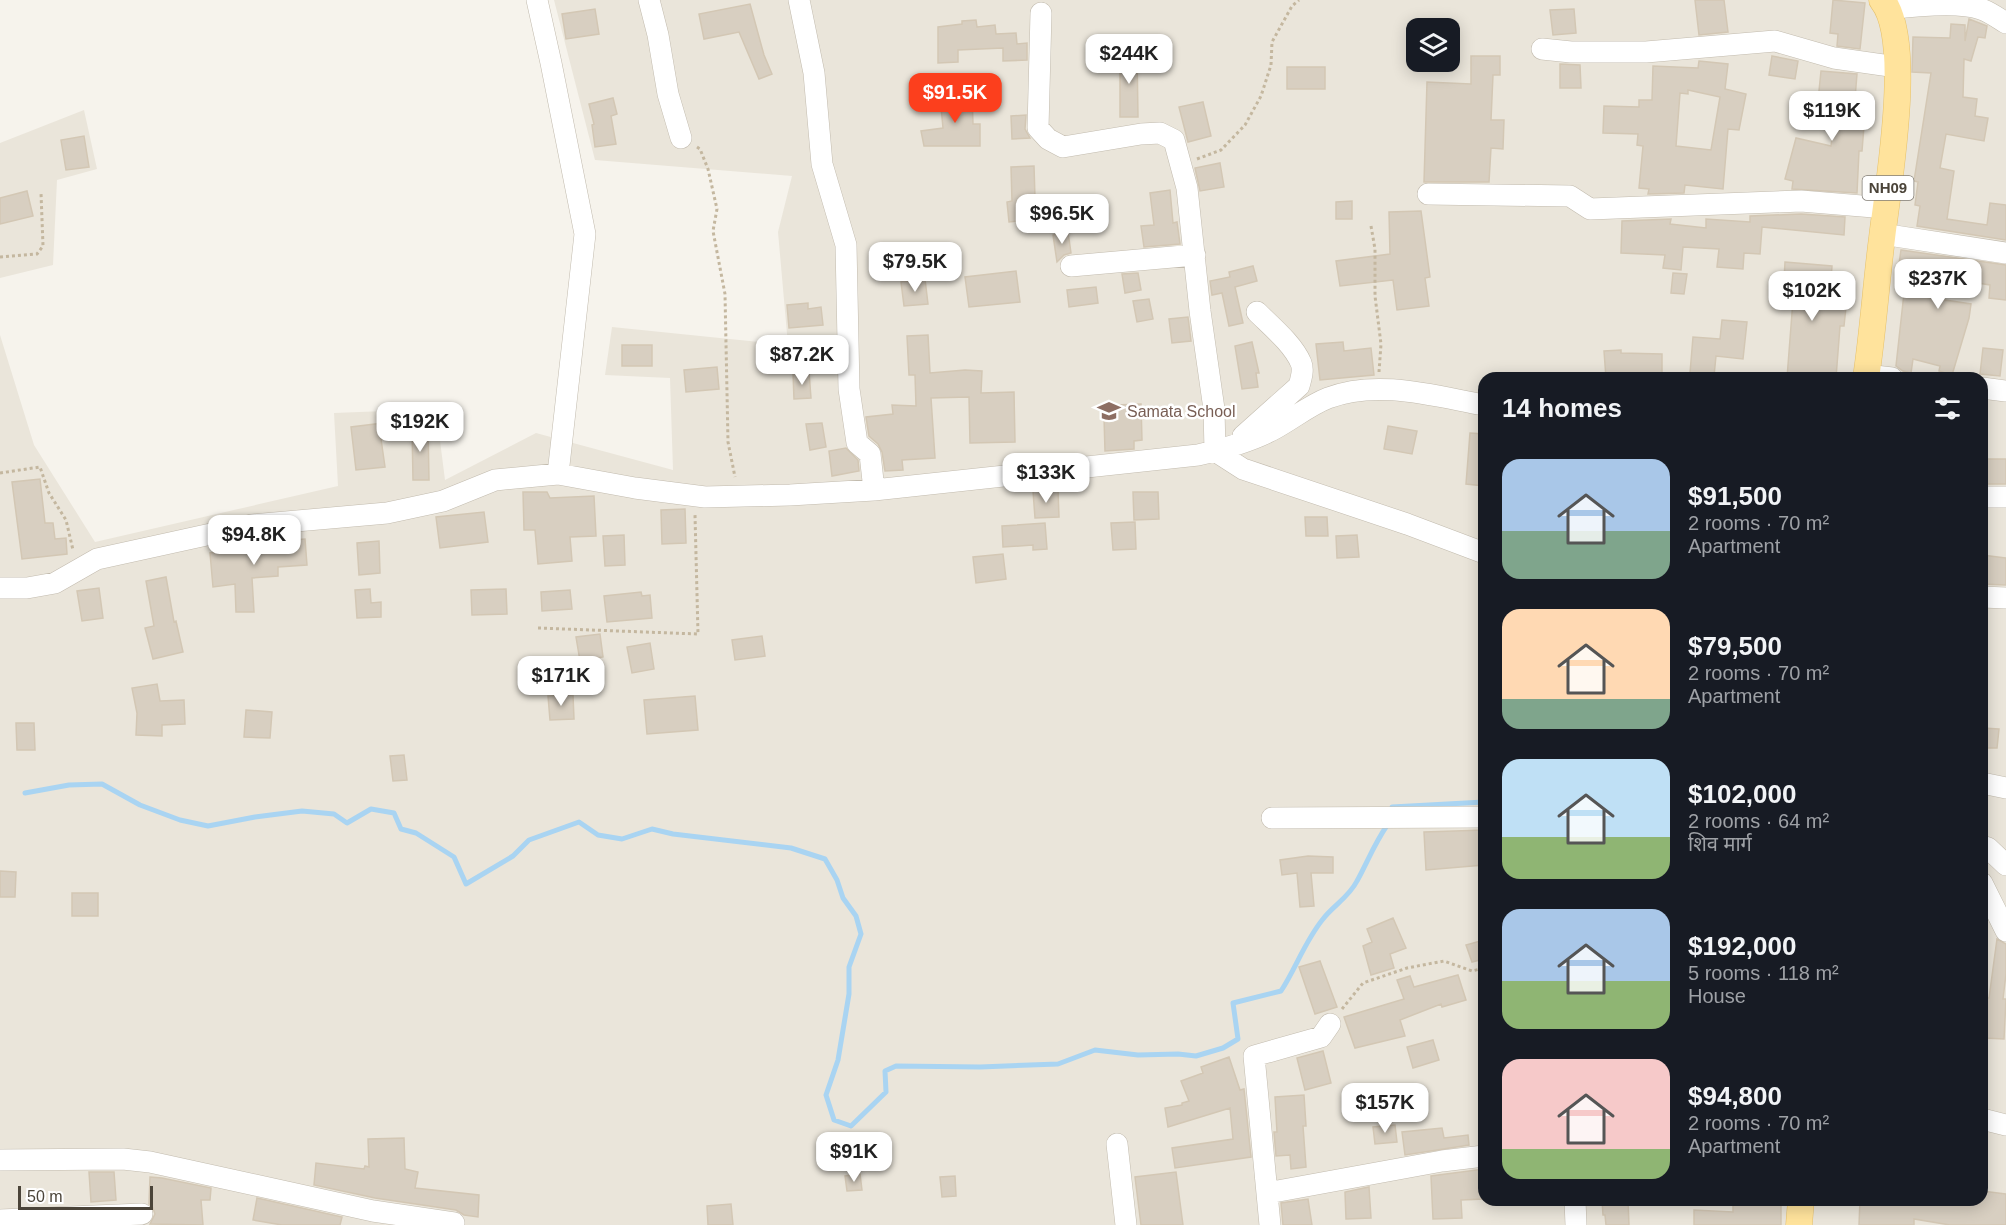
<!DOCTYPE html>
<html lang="en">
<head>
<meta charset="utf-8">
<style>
	:root { --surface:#171b24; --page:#242831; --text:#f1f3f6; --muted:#9ea1a6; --accent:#fc3f1d }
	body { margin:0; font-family:Arial,"Noto Sans Devanagari",sans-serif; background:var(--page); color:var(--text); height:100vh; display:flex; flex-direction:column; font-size:22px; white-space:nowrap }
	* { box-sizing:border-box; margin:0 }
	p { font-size:20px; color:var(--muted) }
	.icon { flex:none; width:33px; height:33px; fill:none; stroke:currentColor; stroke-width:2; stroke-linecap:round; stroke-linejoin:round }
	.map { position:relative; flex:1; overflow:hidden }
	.side { position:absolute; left:1478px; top:372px; width:510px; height:834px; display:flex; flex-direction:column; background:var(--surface); border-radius:18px; box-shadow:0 3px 15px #0003 }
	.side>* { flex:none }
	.fabs { position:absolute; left:1406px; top:18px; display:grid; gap:12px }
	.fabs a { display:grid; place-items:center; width:54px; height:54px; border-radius:12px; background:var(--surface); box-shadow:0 3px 15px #0003; font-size:30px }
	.scale { position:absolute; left:18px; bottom:15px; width:135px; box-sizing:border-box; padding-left:6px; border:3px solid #4b4439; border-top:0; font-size:16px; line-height:21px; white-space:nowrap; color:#4b4439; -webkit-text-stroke:4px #fff; paint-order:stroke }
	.price { position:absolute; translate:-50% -51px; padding:0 14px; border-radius:12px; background:#fff; color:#222; font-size:20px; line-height:39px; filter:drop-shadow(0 2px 3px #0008) }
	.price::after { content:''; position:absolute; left:50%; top:36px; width:18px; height:14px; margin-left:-9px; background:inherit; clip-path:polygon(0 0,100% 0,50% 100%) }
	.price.on { background:var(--accent); color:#fff }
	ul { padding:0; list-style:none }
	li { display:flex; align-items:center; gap:18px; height:150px; padding:0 24px }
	li span { display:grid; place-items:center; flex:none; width:168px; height:120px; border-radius:18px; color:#555 }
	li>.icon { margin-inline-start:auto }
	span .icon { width:72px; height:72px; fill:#fffc; stroke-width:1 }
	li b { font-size:26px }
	h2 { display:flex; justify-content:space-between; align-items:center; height:72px; padding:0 24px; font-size:26px }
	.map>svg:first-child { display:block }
	.residential { fill:#eae5da; fill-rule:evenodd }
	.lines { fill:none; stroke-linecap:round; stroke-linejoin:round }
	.stream { stroke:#a9d4f2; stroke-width:5 }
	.building { fill:#d8cfc1; stroke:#d3c7b4; stroke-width:1.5; fill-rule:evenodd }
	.minor-casing { stroke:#c2bbae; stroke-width:22 }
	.major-casing { stroke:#e6c16a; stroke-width:27 }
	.path { stroke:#c4b79f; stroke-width:3; stroke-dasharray:3 3; stroke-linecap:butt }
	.minor { stroke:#fff; stroke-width:21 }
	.major { stroke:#ffe39c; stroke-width:26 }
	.labels { text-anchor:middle; stroke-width:5; stroke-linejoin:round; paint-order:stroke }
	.shield { fill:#fff; stroke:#817c74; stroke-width:1.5 }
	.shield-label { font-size:15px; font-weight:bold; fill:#4b4439 }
	.education-label { font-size:16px; fill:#785e54; stroke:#fff; text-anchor:start }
</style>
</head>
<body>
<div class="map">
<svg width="2006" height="1225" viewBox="0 0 2006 1225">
	<rect width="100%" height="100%" fill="#f6f3ec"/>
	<path class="residential" d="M554 0H2006V1225H0V335L34 445 95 542 338 486 334 413 436 409 445 480 536 433 673 470 670 378 605 375 612 327 788 345 778 232 792 176 595 160ZM1416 28H1449V62H1416ZM1484 378H1982V1200H1484Z
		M84 110 97 169 57 180 53 265 0 278V143Z"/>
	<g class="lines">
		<path class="stream" d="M25 793 69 785 102 784 140 805 180 820 208 826 255 817 302 811 334 814 347 823 371 809 394 813 401 829 416 833 454 857 466 884 513 856 529 840 579 822 598 835 622 839 652 829 673 834 791 848 825 859 837 880 843 898 856 916 861 934 849 967V994L838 1060 826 1095 834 1120 851 1126 886 1092 885 1071 896 1066 980 1067 1058 1064 1095 1050 1138 1055 1178 1054 1196 1056 1223 1048 1238 1039 1233 1003 1281 991C1296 968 1305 941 1323 919 1333 906 1349 897 1357 881 1368 861 1374 844 1388 824
			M1392 810V807L1484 802"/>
	</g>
	<path class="building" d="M1695 0H1724L1728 32 1699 35Z
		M1833 0 1865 3 1860 49 1837 46 1838 34 1830 33Z
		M750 4 764 55 772 74 759 79 739 32 704 39 699 14Z
		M595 9 599 34 566 39 562 14Z
		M1574 9 1576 33 1553 35 1550 10Z
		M1969 19 1987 26 1985 38 1978 37 1971 61 1964 59 1963 97 1977 99 1975 116 1988 118 1984 141 1946 134 1940 168 1954 171 1947 219 1987 225 1990 203 2006 205V240L1917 226 1920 206 1915 205 1918 182 1914 181 1931 73 1912 72 1913 37 1950 38 1951 24 1965 25V41Z
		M976 20 977 27 995 25 996 34 1016 33 1017 44 1027 43V60L1003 61V48L958 50V62L938 63V27L962 24V21Z
		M1120 52H1137L1138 117H1120Z
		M1471 56H1500V75H1493L1491 120H1504L1503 149 1491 148 1489 182H1424L1427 82 1471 84Z
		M1772 56 1798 61 1795 79 1769 75Z
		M1699 61 1728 64 1725 89 1746 94 1739 130 1728 129 1723 189 1685 185 1684 193 1648 194 1649 189 1639 188 1643 146 1637 145 1638 134 1603 133 1604 106 1639 107V100H1652L1653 66 1698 68ZM1688 90 1720 97 1711 150 1676 146 1680 93 1688 94Z
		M1560 64 1580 65 1581 88H1560Z
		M1287 67H1325V89H1287Z
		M1821 71 1857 74 1854 111 1865 113 1862 151H1859L1857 193 1792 189 1793 181 1785 179 1796 138 1831 146 1836 104 1818 101Z
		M961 94H972L973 124H980V146H924L921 131 943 128 940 96Z
		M613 98 617 114 611 116 616 144 595 147 592 125 594 124 589 104Z
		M1203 102 1211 136 1188 142 1179 107Z
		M1026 115 1025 129 1030 138 1012 139 1011 116Z
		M84 136 89 167 66 170 61 140Z
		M1220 163 1224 187 1200 191 1195 168Z
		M1034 166 1035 198H1037L1039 219 1009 222 1007 202 1012 201 1011 167Z
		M1170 190 1173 223 1177 222 1180 244 1144 247 1141 226 1154 225 1150 193Z
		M27 191 33 216 0 224V198Z
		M1352 201V219H1336V202Z
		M1421 211 1430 277 1425 278 1429 306 1397 310 1393 280 1340 286 1336 261 1390 254 1389 212Z
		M1801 214 1845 217 1844 235 1762 227 1760 254 1744 253 1743 269 1717 267 1719 249 1683 247 1681 270 1663 268 1665 255 1621 253 1622 221 1671 219 1670 224 1706 228V219L1750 222V216Z
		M1068 232 1071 253 1064 255 1057 262 1053 235Z
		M1901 250 2006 265V300L1989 298 1990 285 1978 283V276L1929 269 1925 297 1971 304 1969 318 1952 375 1939 371 1940 366 1913 359 1911 373 1903 371 1896 366 1904 293H1901L1905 265 1899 264Z
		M1785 262 1832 266 1829 305 1846 307 1844 326H1840L1836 378H1787L1793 300H1783Z
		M1253 266 1257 281 1235 287 1243 323 1229 326 1222 293 1212 295 1210 281 1230 277 1229 272Z
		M1016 271 1020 302 969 307 965 277Z
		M1138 273 1141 290 1125 293 1122 274Z
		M1673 273 1687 274 1684 294 1671 293Z
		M925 279 928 304 904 306 901 282Z
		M1096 287 1098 303 1069 307 1067 290Z
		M1149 299 1153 319 1137 322 1133 301Z
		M808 303V309L821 307 823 325 789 328 787 305Z
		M1188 317 1191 341 1172 343 1169 319Z
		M1722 320 1747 322 1743 359 1716 356 1714 376 1690 373 1693 337 1720 339Z
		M928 335 930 373 965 370 982 371 981 393 1014 392 1015 442 970 443 969 397 931 398 935 458 902 460 903 470 885 471 882 452 878 444 869 436 866 417 893 414 892 405 916 406 915 375H909L907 336Z
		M1252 342 1259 373H1256L1258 387 1242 389 1235 346Z
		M1343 342 1344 351 1371 348 1374 375 1320 380 1316 344Z
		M622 345H652V366H622Z
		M1983 348 2003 350 2000 376 1980 374Z
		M1621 350V353L1662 354V378H1606L1604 351Z
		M717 367 719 389 686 392 684 370Z
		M809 372 811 398 794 399 793 373Z
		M1141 404 1142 440 1134 441V449L1105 451 1104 417H1117L1116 405Z
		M407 420 408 437 381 439 385 467 356 470 351 427Z
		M822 423 826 447 810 450 806 424Z
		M412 426H428L429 480H413Z
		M1388 426 1417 431 1412 454 1384 449Z
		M1470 433 1484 434V486L1466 484Z
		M846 448 858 460 859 471 832 476 829 451Z
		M1982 459H2006V484H1982Z
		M40 479 45 523H53L55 539 66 538 67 554 22 559 12 482Z
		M1058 490 1059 517 1035 518 1033 491Z
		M523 492H547L550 498 594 496 596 536 570 537 572 561 538 564 535 530H524Z
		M1133 492H1158L1159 519 1134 520Z
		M685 509 686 543 662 544 661 510Z
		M484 512 488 542 440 548 436 517Z
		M1305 517H1327L1328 536H1306Z
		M1135 522 1136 549 1113 550 1111 523Z
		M1045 523 1047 549 1033 550V545L1003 547 1002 526Z
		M624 535 625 565 605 566 603 536Z
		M1357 535 1359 557 1337 558 1336 536Z
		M305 539 307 565 278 567V576L252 578 254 612H236L235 584 213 587 210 553 240 549 239 544Z
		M379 541 380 573 359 575 357 543Z
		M1003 554 1006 579 976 583 973 557Z
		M1982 555 2006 558V585L1982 584Z
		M166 577 174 622 176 621 183 652 153 659 145 628 154 626 146 581Z
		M99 588 103 618 82 621 77 591Z
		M370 589 371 603 381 602V617L357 618 355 590Z
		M506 589 507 614 472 615 471 590Z
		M570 590 572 609 542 611 541 592Z
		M641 592 642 596 650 595 652 618 607 622 604 596Z
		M600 634 603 657 580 661 576 637Z
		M762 636 765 656 735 660 732 640Z
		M650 643 654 669 632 673 627 647Z
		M157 684 160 701 184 700 185 724 162 725V736L136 735 137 713 132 688Z
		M573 695 574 719 550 720 548 696Z
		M695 696 698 730 647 734 644 700Z
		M246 710 272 712 270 738 244 737Z
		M16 723H34L35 750H17Z
		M1982 728 1999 729 1997 748H1982Z
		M404 755 407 780 393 781 390 756Z
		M1484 830V865L1426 870 1424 832Z
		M1308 856 1333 857V873H1311L1314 906 1300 907 1297 873 1282 875 1280 860Z
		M0 871 16 872 15 897H0Z
		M72 893H98V916H72Z
		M1393 918 1406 948 1390 954 1394 968 1371 975 1363 946 1372 942 1367 929Z
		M1997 939 2006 944V974L2003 999H2006L2004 1039 1983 1038 1985 998H1989Z
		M1484 940V959L1472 962 1466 945Z
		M1320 961 1337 1007 1315 1014 1299 967Z
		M1458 975 1466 1000 1442 1007 1441 1004 1400 1020 1405 1036 1355 1048 1344 1017 1404 999 1397 980 1410 976 1414 987Z
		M1433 1040 1439 1060 1413 1068 1407 1047Z
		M1323 1051 1331 1083 1305 1090 1297 1058Z
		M1229 1057 1240 1090 1244 1089 1251 1157 1175 1168 1172 1148 1233 1139 1230 1108 1168 1127 1165 1108 1182 1105V1103L1189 1101 1181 1081 1203 1073 1201 1067Z
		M1304 1095 1306 1126H1303L1306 1167 1291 1169 1290 1155 1276 1156 1274 1132H1277L1275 1097Z
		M1395 1125 1397 1142 1375 1144 1373 1127Z
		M1442 1128 1444 1138 1468 1135 1469 1145 1405 1155 1402 1132Z
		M404 1138 405 1169 418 1172 415 1188 479 1195 478 1217 464 1215 456 1210 375 1198 314 1185 316 1163 364 1169 365 1166 369 1167 368 1139Z
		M1484 1169V1199L1461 1200 1462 1218 1433 1219 1431 1176Z
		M89 1172H114L116 1200 91 1202Z
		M1176 1172 1183 1225H1141L1135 1177Z
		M860 1174 862 1190 847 1191 845 1176Z
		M955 1176 956 1196 942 1197 940 1177Z
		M150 1177 162 1178 211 1188 210 1200H201L203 1225 150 1224 155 1214 153 1208 149 1204Z
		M1369 1187 1371 1218 1346 1219 1345 1192Z
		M1982 1191 2006 1194V1225H1950L1914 1219V1225H1859L1860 1200H1982Z
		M257 1198 342 1217 340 1225H282L253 1220Z
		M1308 1199 1312 1225H1283L1281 1203Z
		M1602 1200H1628L1629 1225H1606L1605 1215H1603Z
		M1733 1200H1753V1203L1781 1204V1225H1694V1210L1733 1212Z
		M731 1204 733 1225H708L707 1206Z"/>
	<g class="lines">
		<g class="minor-casing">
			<path id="minor" d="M537 0 551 63 585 234 558 474
				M649 0 658 35 668 94 681 138
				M799 0 814 73 822 164 846 245 849 389 857 443 870 454 874 490
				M1889 9C1913 6 1958 1 1981 9 1990 12 1998 18 2006 23
				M1041 13 1038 128 1048 139 1063 147 1141 134 1160 133 1174 140 1187 188 1200 311 1214 409 1215 451 1243 469 1407 524 1484 553
				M1542 49 1571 52H1646L1775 41 1834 58 1897 67
				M1428 194 1570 196 1590 209 1801 201 1886 208
				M1882 234 2006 253
				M1071 266 1195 255
				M1866 375 1892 378
				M1982 388 2006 391
				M1243 436 1299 386C1301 379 1304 370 1301 363 1293 344 1271 326 1257 312
				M1982 497H2006
				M0 588H27L55 583 97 559 252 525 387 513 443 501 495 480 558 474 635 488 705 497 790 495 874 490 1198 455C1224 449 1253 441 1276 428 1294 418 1310 405 1328 398 1377 379 1434 396 1484 405
				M1982 597 2006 598
				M1982 783 2006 788
				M1272 818 1484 817
				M1982 846 1988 848 2006 865
				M1982 883 2006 931
				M1982 1119 2006 1125
				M1117 1144 1126 1225
				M0 1160 123 1159 150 1162 373 1211 454 1223 453 1225
				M1267 1193 1442 1161 1484 1156
				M1575 1200 1576 1225
				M0 1220 142 1214
				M1270 1225 1254 1056 1321 1037 1330 1024"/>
		</g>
		<g class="major-casing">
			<path id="major" d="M1866 378C1873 331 1876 284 1882 238 1888 185 1914 40 1882 0
				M1799 1225 1801 1200"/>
		</g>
		<path class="path" d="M697 147 700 149 708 169 717 209 713 231 725 294 728 442 735 477
			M1197 159 1221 150 1245 125 1261 96 1271 65 1272 42 1292 6 1299 0
			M1371 226 1375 249V296L1381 344 1379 372
			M0 257 37 254 43 246 41 193
			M0 473 40 467 49 493 66 520 73 550
			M538 628 698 634 695 515
			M1342 1009 1363 983 1407 968 1444 961 1472 971 1484 968"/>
		<use href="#minor" class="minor"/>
		<use href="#major" class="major"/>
	</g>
	<defs>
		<g id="school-bare" transform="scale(1.8)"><path d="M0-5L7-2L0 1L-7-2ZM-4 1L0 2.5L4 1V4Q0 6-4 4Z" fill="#8d6e63" stroke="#fff" stroke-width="2.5" paint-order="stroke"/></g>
	</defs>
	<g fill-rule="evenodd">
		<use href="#school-bare" x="1109" y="411"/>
	</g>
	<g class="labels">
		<rect class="shield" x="1862.5" y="176" width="51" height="24" rx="4.5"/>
		<g class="shield-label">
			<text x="1888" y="193">NH09</text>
		</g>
		<g class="education-label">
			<text x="1127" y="417">Samata School</text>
		</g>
	</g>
</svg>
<div class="fabs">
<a><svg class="icon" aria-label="layers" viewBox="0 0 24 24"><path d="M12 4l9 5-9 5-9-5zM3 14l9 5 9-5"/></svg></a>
</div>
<div class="scale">50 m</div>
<b class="price" style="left:1129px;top:85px">$244K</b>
<b class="price on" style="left:955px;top:124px">$91.5K</b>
<b class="price" style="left:1832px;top:142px">$119K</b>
<b class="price" style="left:1062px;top:245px">$96.5K</b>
<b class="price" style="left:915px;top:293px">$79.5K</b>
<b class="price" style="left:1938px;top:310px">$237K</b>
<b class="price" style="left:1812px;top:322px">$102K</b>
<b class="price" style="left:802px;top:386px">$87.2K</b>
<b class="price" style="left:420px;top:453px">$192K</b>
<b class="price" style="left:1046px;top:504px">$133K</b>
<b class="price" style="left:254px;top:566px">$94.8K</b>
<b class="price" style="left:561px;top:707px">$171K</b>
<b class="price" style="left:1385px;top:1134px">$157K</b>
<b class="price" style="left:854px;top:1183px">$91K</b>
<section class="side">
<h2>14 homes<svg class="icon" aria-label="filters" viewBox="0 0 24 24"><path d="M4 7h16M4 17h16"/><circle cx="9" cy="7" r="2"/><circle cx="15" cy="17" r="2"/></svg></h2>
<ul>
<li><span style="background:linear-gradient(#a9c7e8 60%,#7fa58c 0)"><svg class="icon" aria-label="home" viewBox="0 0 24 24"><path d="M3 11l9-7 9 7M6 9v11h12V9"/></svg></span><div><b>$91,500</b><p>2 rooms · 70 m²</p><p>Apartment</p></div></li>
<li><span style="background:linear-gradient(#ffd9b3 75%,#7fa58c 0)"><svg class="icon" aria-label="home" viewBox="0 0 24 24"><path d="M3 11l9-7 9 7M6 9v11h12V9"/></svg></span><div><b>$79,500</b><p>2 rooms · 70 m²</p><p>Apartment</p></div></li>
<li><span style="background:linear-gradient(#bfe0f5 65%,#8fb573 0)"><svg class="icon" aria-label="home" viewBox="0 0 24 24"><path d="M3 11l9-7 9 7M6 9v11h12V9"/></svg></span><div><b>$102,000</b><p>2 rooms · 64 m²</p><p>शिव मार्ग</p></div></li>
<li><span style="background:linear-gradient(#a9c7e8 60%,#8fb573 0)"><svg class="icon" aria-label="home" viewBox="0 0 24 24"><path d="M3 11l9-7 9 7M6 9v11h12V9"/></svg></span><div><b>$192,000</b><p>5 rooms · 118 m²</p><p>House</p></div></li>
<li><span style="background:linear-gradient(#f6c9c9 75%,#8fb573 0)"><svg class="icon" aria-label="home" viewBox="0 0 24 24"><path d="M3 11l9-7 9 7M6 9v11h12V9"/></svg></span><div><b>$94,800</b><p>2 rooms · 70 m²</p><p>Apartment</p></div></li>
</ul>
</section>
</div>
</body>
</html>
